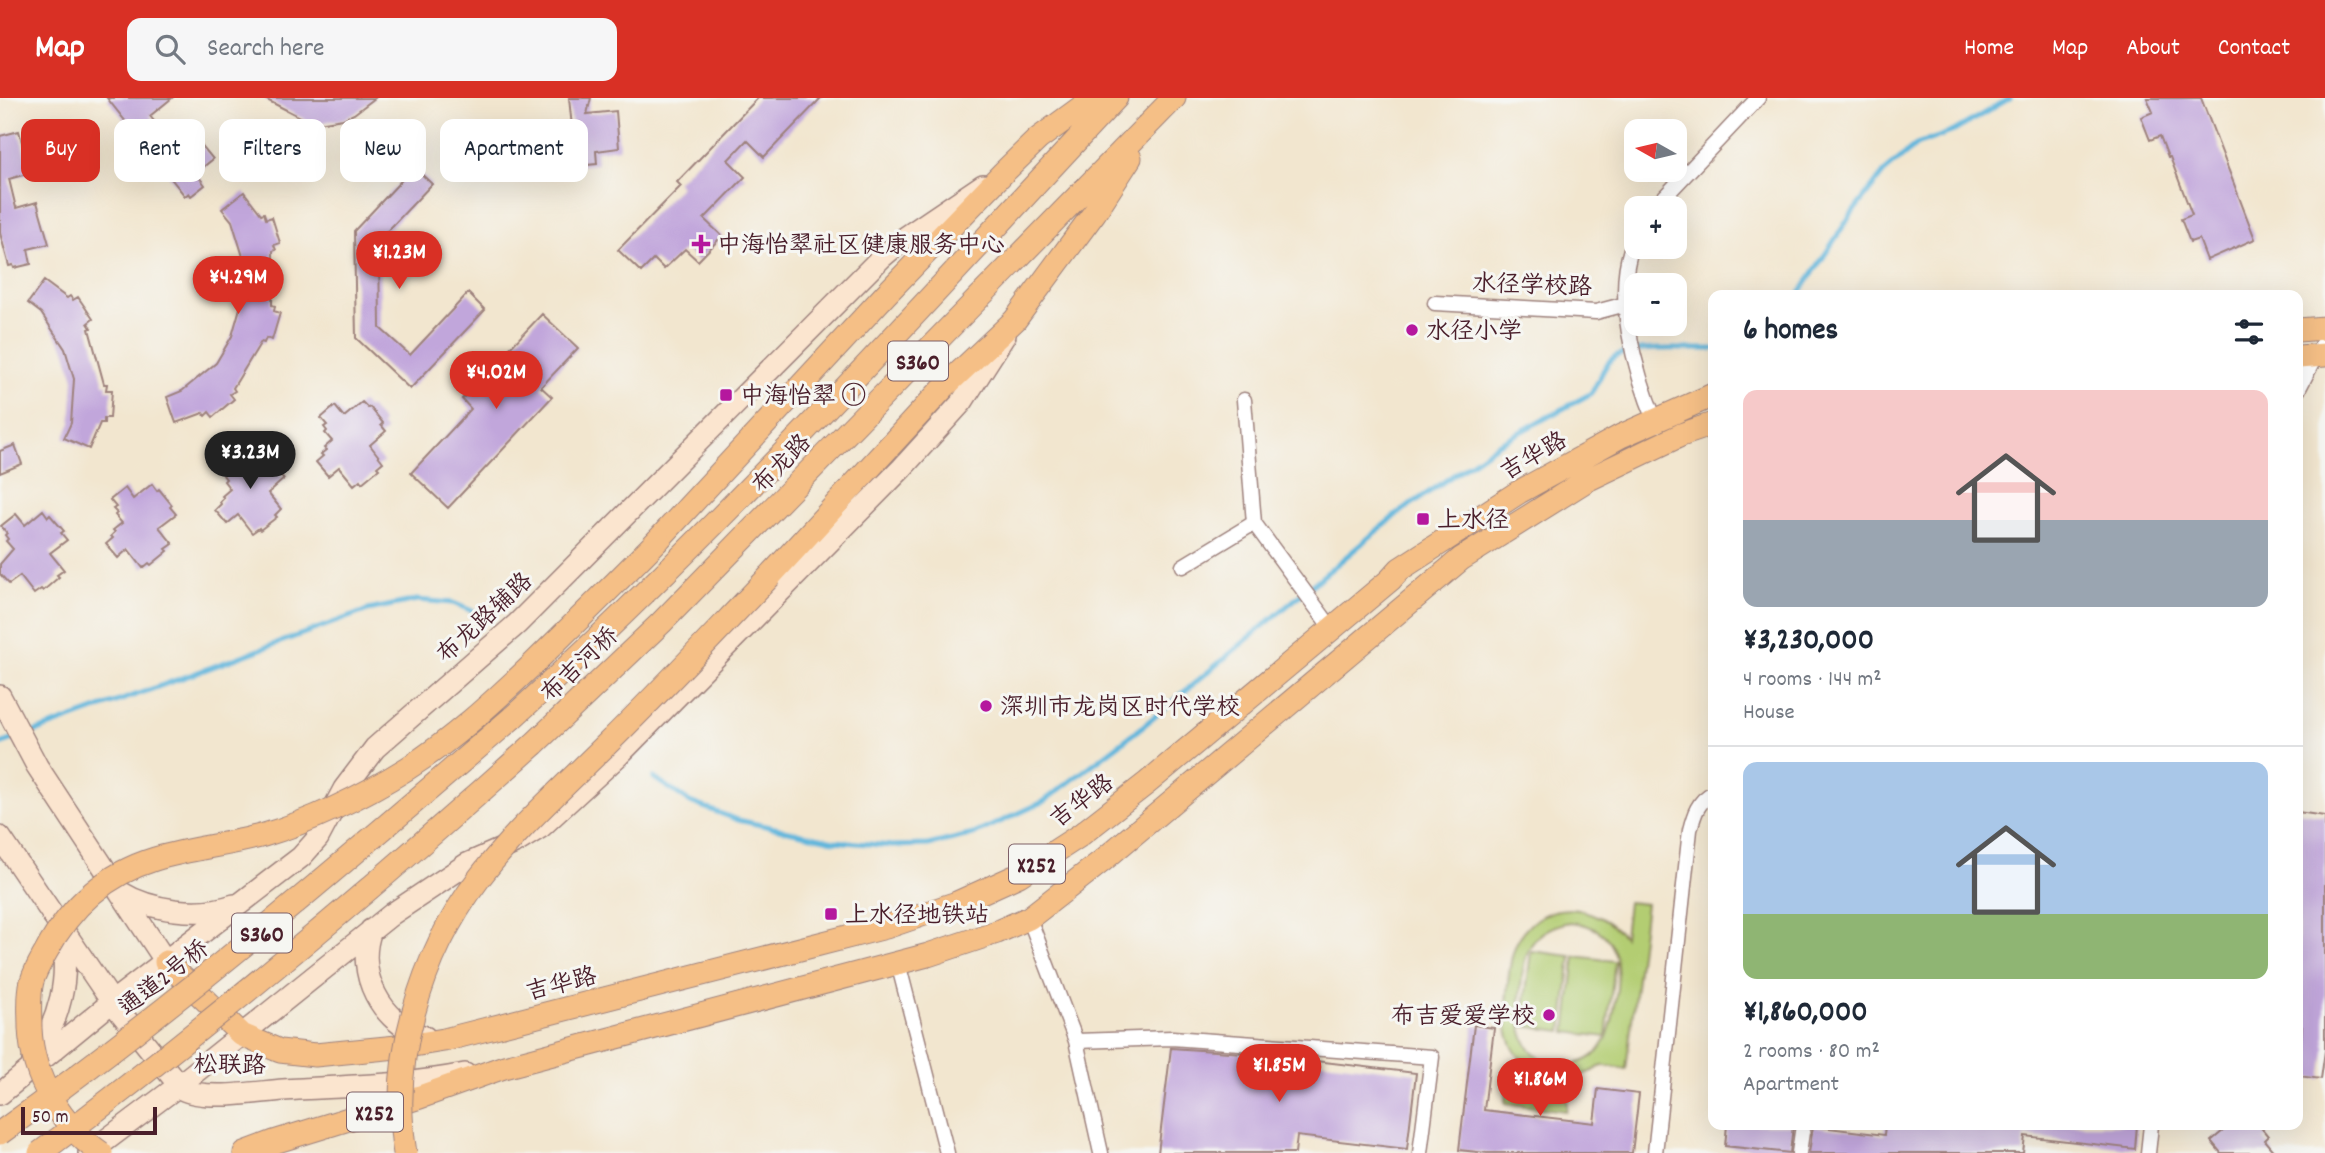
<!DOCTYPE html>
<html lang="en">
<head>
<meta charset="utf-8">
<style>
	:root { --surface:#fff; --page:#f6f6f7; --text:#1f2937; --muted:#747a83; --line:#e0e1e3; --accent:#d93025 }
	body { margin:0; font-family:Dekko,"LXGW WenKai TC",sans-serif; background:var(--page); color:var(--text); height:100vh; display:flex; flex-direction:column; font-size:26px; white-space:nowrap }
	* { box-sizing:border-box; margin:0 }
	p { font-size:23px; color:var(--muted) }
	.icon { flex:none; width:38px; height:38px; fill:none; stroke:currentColor; stroke-width:2; stroke-linecap:round; stroke-linejoin:round }
	.map { position:relative; flex:1; overflow:hidden }
	.side { position:absolute; left:1708px; top:192px; width:595px; height:840px; display:flex; flex-direction:column; background:var(--surface); border-radius:14px; box-shadow:0 7px 28px #0002 }
	.side>* { flex:none }
	.hud { position:absolute; left:21px; top:21px; width:665px; height:63px; display:flex; gap:14px }
	.needle { width:46px; rotate:278deg }
	.controls { position:absolute; left:1624px; top:21px; display:grid; gap:14px }
	.controls a { display:grid; place-items:center; width:63px; height:63px; border-radius:14px; background:var(--surface); box-shadow:0 7px 28px #0002; font-size:35px }
	.scale { position:absolute; left:21px; bottom:18px; width:136px; box-sizing:border-box; padding-left:7px; border:4px solid #4a1f2b; border-top:0; font-size:19px; line-height:24px; white-space:nowrap; color:#4a1f2b; -webkit-text-stroke:5px #f6f6f2; paint-order:stroke }
	.price { position:absolute; translate:-50% -60px; padding:0 16px; border-radius:24px; background:var(--accent); color:#fff; font-size:23px; line-height:46px; filter:drop-shadow(0 2px 4px #0008) }
	.price::after { content:''; position:absolute; left:50%; top:42px; width:21px; height:16px; margin-left:-10px; background:inherit; clip-path:polygon(0 0,100% 0,50% 100%) }
	.price.selected { background:#222; color:#fff }
	ul { padding:0; list-style:none }
	li { display:grid; align-content:center; gap:14px; height:371px; padding:0 35px }
	li+li { border-top:2px solid var(--line) }
	li span { display:grid; place-items:center; height:217px; border-radius:14px; color:#555 }
	li>.icon { margin-inline-start:auto }
	span .icon { width:126px; height:126px; fill:#fffc; stroke-width:1 }
	li b { font-size:30px }
	h2 { display:flex; justify-content:space-between; align-items:center; height:84px; padding:0 35px; font-size:30px }
	.chip { padding:0 24px; border-radius:14px; background:var(--surface); box-shadow:0 7px 28px #0002; font-size:24px; line-height:63px }
	.chip.selected { background:var(--accent); color:#fff }
	header { display:flex; align-items:center; gap:42px; box-sizing:border-box; height:98px; padding:0 35px; background:var(--accent); color:#fff }
	header strong { font-size:33px }
	nav { display:flex; gap:38px; margin-inline-start:auto; font-size:24px }
	.search { width:490px; height:63px; background:var(--page); display:flex; align-items:center; gap:18px; box-sizing:border-box; padding:0 24px; border-radius:14px; color:var(--muted); font-size:26px }
	.map>svg:first-child { display:block }
	.green { fill:#b3cd72; stroke:#7e764e; stroke-width:2; fill-rule:evenodd }
	.lines { fill:none; stroke-linecap:round; stroke-linejoin:round }
	.stream { stroke:#60b6dc; stroke-width:5 }
	.building { fill:#c1a6db }
	.street-casing { stroke:#9e827d; stroke-width:17 }
	.secondary-casing { stroke:#9e827d; stroke-width:24 }
	.primary-casing { stroke:#9e827d; stroke-width:25 }
	.street { stroke:#fff; stroke-width:14 }
	.secondary { stroke:#fbe5cf; stroke-width:21 }
	.primary { stroke:#f5bf86; stroke-width:23 }
	.primary-bridge-casing { stroke:#9e827d; stroke-width:25; stroke-linecap:butt }
	.primary-bridge { stroke:#f5bf86; stroke-width:23 }
	.poi-dot { fill:#b5179e; stroke:#f6f6f2; stroke-width:2.5 }
	.labels { text-anchor:middle; stroke-width:6; stroke-linejoin:round; paint-order:stroke }
	.shield { fill:#f6f6f2; stroke:#7e6067; stroke-width:2 }
	.shield-label { font-size:23px; font-weight:bold; fill:#4a1f2b }
	.poi-label { font-size:24px; fill:#4a1f2b; stroke:#f6f6f2; text-anchor:start }
	.street-label { font-size:24px; fill:#4a1f2b; stroke:#f6f6f2 }
</style>
</head>
<body>
<header>
<strong>Map</strong>
<div class="search"><svg class="icon" aria-label="search" viewBox="0 0 24 24"><circle cx="10" cy="10" r="6"/><path d="M15 15l6 6"/></svg>Search here</div>
<nav><a>Home</a><a>Map</a><a>About</a><a>Contact</a></nav>
</header>
<div class="map">
<svg width="2325" height="1055" viewBox="0 0 2325 1055">
	<rect width="100%" height="100%" fill="#f6f6f2"/>
	<filter id="ink" filterUnits="userSpaceOnUse"><feTurbulence type="fractalNoise" baseFrequency=".0143" numOctaves="2"/><feDisplacementMap in="SourceGraphic" scale="14" xChannelSelector="R" yChannelSelector="G"/><feConvolveMatrix kernelMatrix="1 2 1 2 8 2 1 2 1" color-interpolation-filters="sRGB"/></filter>
	<filter id="wash" filterUnits="userSpaceOnUse"><feTurbulence type="fractalNoise" baseFrequency=".00686" numOctaves="4" result="noise"/><feDisplacementMap in="SourceGraphic" scale="28" xChannelSelector="R" yChannelSelector="G"/><feGaussianBlur stdDeviation="1.57" result="paint"/><feColorMatrix in="noise" values="0 0 0 0 0 0 0 0 0 0 0 0 0 0 0 0 0 1.4 0 .05"/><feComposite in="paint" operator="in"/></filter>
	<g filter="url(#wash)">
		<rect width="100%" height="100%" fill="#f2e6cf"/>
		<path class="green" d="M1628 804 1646 806 1626 971C1619 970 1611 968 1604 968 1599 968 1595 972 1590 974 1573 981 1555 981 1538 973 1502 956 1504 919 1508 885 1510 869 1511 853 1520 839 1546 798 1596 806 1624 839ZM1571 824C1617 830 1621 860 1616 899 1612 932 1605 968 1563 966 1518 963 1517 923 1521 888 1523 872 1524 856 1534 843 1544 831 1557 826 1571 824Z
			M1531 853 1571 858 1562 933 1522 928Z
			M1575 858 1615 863 1606 939 1566 934Z
			M1509 974 1570 982 1566 1013 1505 1005Z"/>
		<g class="lines">
			<path class="stream" d="M1798 198 1850 118 1884 74 1916 47 1954 33 2010 0
				M26 637 368 512 417 502 453 505 482 517
				M0 646 17 640
				M654 680 690 704 738 722 834 743 892 748 928 747 974 736 1043 704 1142 629 1396 417 1498 346 1590 296C1600 284 1602 268 1614 259 1630 247 1691 252 1713 251"/>
		</g>
		<g id="blocks">
			<path class="building" d="M107 0H172L150 18 168 41 185 27 213 61 196 75 205 87 191 98 189 95 185 98Z
				M263 0H375L354 16 343 21 318 25 306 22Z
				M569 0H591L587 16 616 13 619 50 596 53 597 66 576 68Z
				M758 0H821L764 59 747 42 728 62 745 79 704 121 722 138 698 163 685 151 664 171 654 161 641 174 618 152 681 88 677 84Z
				M2147 0H2201L2255 141 2207 162 2199 141 2190 144 2181 121 2192 117 2170 59H2168L2160 38 2150 42 2141 19 2153 14Z
				M19 33 30 75 9 81 16 110 37 104 49 146 28 151 31 166 14 170 13 167 9 168 0 135V38Z
				M414 69 432 86 379 142 380 230 410 257 468 195 485 212 410 291 356 240 354 133Z
				M244 94 261 116 264 115 266 121 272 119 280 145 274 147 276 152 273 153 272 207 275 208 274 213 280 215 272 242 266 240 264 245 261 244 233 290 235 293 230 296 234 301 213 319 209 314 205 318 203 315 176 325 167 299 182 293 216 265 232 238 244 196 245 165 232 123 222 111Z
				M44 183 67 200 70 198 73 202 78 199 93 221 88 225 91 230 89 231 104 286H107L106 292H112L110 320H104V325H100L89 351 64 340 71 325 74 281 65 251 41 215 28 205Z
				M542 216 578 250 541 289 552 299 448 410 411 375 471 311 462 301Z
				M362 304 368 310 370 309 383 325 381 327 386 333 370 347 383 364 377 369 379 371 362 385 360 382 354 387 339 369 328 378 316 364 323 358 321 356 326 352 324 350 332 343 325 335 327 333 324 329 327 327 321 320 335 308 344 319Z
				M15 347 22 366 0 375V353Z
				M261 352 266 358 268 356 282 373 279 375 284 381 268 395 281 411 275 417 277 419 260 432 259 430 252 435 238 417 227 426 215 412 221 406 220 404 224 400 222 398 230 391 224 383 226 381 223 377 225 375 219 368 234 356 243 367Z
				M152 386 157 393 159 391 172 407 170 409 176 416 159 429 173 446 166 451 168 453 151 467 149 465 143 470 128 451 118 460 106 446 113 440 111 438 115 434 113 432 122 425 115 417 117 415 113 411 116 409 110 402 125 390 133 401Z
				M43 412 48 419 50 417 64 433 61 435 67 442 50 455 64 472 57 477 59 479 43 493 41 491 34 496 20 478 9 486 0 476V466L13 451 6 443 8 441 5 437 7 435 1 428 16 416 25 427Z
				M2298 714 2325 718V953L2321 981 2298 978 2302 929H2298Z
				M1474 927 1494 930 1484 1012 1594 1025 1598 991 1639 996 1632 1055H1487L1459 1052Z
				M1171 950 1258 956 1416 975 1407 1051 1297 1038 1295 1055H1158Z
				M1727 1027H1793L1790 1055 1725 1048Z
				M1885 1027H2137L2135 1051 2025 1038 2023 1055H1809L1813 1028 1884 1037Z
				M2230 1027H2259L2268 1038 2264 1042 2275 1055H2221L2211 1043Z"/>
		</g>
	</g>
	<g filter="url(#ink)">
		<use href="#blocks" fill-opacity="0" stroke="#9e827d" stroke-width="2"/>
		<g class="lines">
			<g class="street-casing">
				<path id="street" d="M1654 110 1758 0
					M1636 139C1610 191 1636 277 1657 327
					M1435 205 1596 214 1626 206
					M2298 292 2325 240
					M1244 302 1254 425 1332 531
					M1183 468 1254 425
					M1029 820 1076 943 1101 1055
					M898 865 947 1055
					M1076 943 1172 940 1432 959 1420 1055
					M1655 1055 1690 732C1694 716 1698 703 1713 695
					M1799 1055 1803 1027
					M2148 1055 2151 1027"/>
			</g>
			<g class="secondary-casing">
				<path id="secondary" d="M0 598 37 668 166 864
					M0 739 112 904 182 991C206 1003 256 994 283 992 344 988 405 988 465 976
					M120 794C151 813 199 819 234 807
					M371 832C355 875 381 925 425 939
					M33 963C58 925 74 876 58 831
					M0 996 112 904 301 759 318 740 344 691 375 650 517 526 881 160 906 139 983 87
					M89 1055 178 988 392 816 467 766 515 745 541 729 619 657 902 370 962 304 1005 237"/>
			</g>
			<g class="primary-casing">
				<path id="primary" d="M2298 232 2325 230
					M2298 259 2325 257
					M658 442 886 196 1003 75 1038 41 1094 0
					M770 478 944 289 1015 222 1095 114 1130 60
					M512 620C726 426 919 211 1116 0
					M534 646 661 525 1174 0
					M166 864 242 937 280 953 315 957 407 948 444 942 886 829 957 805 1019 777 1079 738 1147 685 1390 482 1400 471 1519 394 1621 338 1713 297
					M245 1055 274 1044 420 999 504 969 928 857 997 834 1029 820 1102 763 1461 461 1587 382 1681 337 1713 326"/>
			</g>
			<use href="#street" class="street"/>
			<use href="#secondary" class="secondary"/>
			<use href="#primary" class="primary"/>
			<g class="primary-bridge-casing">
				<path id="primary-bridge" d="M0 1035C180 906 345 764 512 620
					M40 1055C211 927 375 789 534 646
					M101 1055C61 1028 32 979 30 930 30 915 28 898 32 883 35 873 41 863 46 854 70 809 106 776 155 761 191 750 228 747 264 737 315 722 363 698 408 670 452 642 492 605 530 569 573 527 616 485 658 442
					M405 1055C397 1008 401 959 414 913 447 791 521 731 607 646 663 591 716 534 770 478"/>
			</g>
			<use href="#primary-bridge" class="primary-bridge"/>
		</g>
	</g>
	<g class="poi-dot">
		<path d="M697.5 135.5h7v7h7v7h-7v7h-7v-7h-7v-7h7z"/>
		<circle cx="1412" cy="232" r="7"/>
		<rect x="719" y="290" width="14" height="14" rx="3.5"/>
		<rect x="1416" y="414" width="14" height="14" rx="3.5"/>
		<circle cx="986" cy="608" r="7"/>
		<rect x="824" y="809" width="14" height="14" rx="3.5"/>
		<circle cx="1549" cy="917" r="7"/>
	</g>
	<g class="labels">
		<g class="shield">
			<rect x="888" y="243.5" width="60" height="39" rx="5"/>
			<rect x="1009" y="746.5" width="56" height="39" rx="5"/>
			<rect x="232" y="815.5" width="60" height="39" rx="5"/>
			<rect x="347" y="994.5" width="56" height="39" rx="5"/>
		</g>
		<g class="shield-label">
			<text x="918" y="271">S360</text>
			<text x="1037" y="774">X252</text>
			<text x="262" y="843">S360</text>
			<text x="375" y="1022">X252</text>
		</g>
		<g class="poi-label">
			<text x="717" y="154">中海怡翠社区健康服务中心</text>
			<text x="1426" y="240">水径小学</text>
			<text x="740" y="305">中海怡翠 ①</text>
			<text x="1437" y="429">上水径</text>
			<text x="1000" y="616">深圳市龙岗区时代学校</text>
			<text x="845" y="824">上水径地铁站</text>
			<text x="1535" y="925" text-anchor="end">布吉爱爱学校</text>
		</g>
		<g class="street-label">
			<text transform="translate(1532 186) rotate(2)" y="8">水径学校路</text>
			<text transform="translate(1533 357) rotate(-30)" y="8">吉华路</text>
			<text transform="translate(781 365) rotate(-46)" y="8">布龙路</text>
			<text transform="translate(484 519) rotate(-43)" y="8">布龙路辅路</text>
			<text transform="translate(579 566) rotate(-44)" y="8">布吉河桥</text>
			<text transform="translate(1081 702) rotate(-37)" y="8">吉华路</text>
			<text transform="translate(163 879) rotate(-38)" y="8">通道2号桥</text>
			<text transform="translate(561 885) rotate(-14)" y="8">吉华路</text>
			<text transform="translate(230 966) rotate(1)" y="8">松联路</text>
		</g>
	</g>
</svg>
<div class="controls">
<a><svg class="needle" viewBox="-14 -14 28 28"><path d="M0-13l5 13h-10z" fill="#e53935"/><path d="M0 13l5-13h-10z" fill="#747a83"/></svg></a>
<a>+</a>
<a>−</a>
</div>
<div class="scale">50 m</div>
<b class="price" style="left:399px;top:193px">¥1.23M</b>
<b class="price" style="left:238px;top:218px">¥4.29M</b>
<b class="price" style="left:496px;top:313px">¥4.02M</b>
<b class="price selected" style="left:250px;top:393px">¥3.23M</b>
<b class="price" style="left:1279px;top:1006px">¥1.85M</b>
<b class="price" style="left:1540px;top:1020px">¥1.86M</b>
<div class="hud">
<a class="chip selected">Buy</a>
<a class="chip">Rent</a>
<a class="chip">Filters</a>
<a class="chip">New</a>
<a class="chip">Apartment</a>
</div>
<section class="side">
<h2>6 homes<svg class="icon" aria-label="filters" viewBox="0 0 24 24"><path d="M4 7h16M4 17h16"/><circle cx="9" cy="7" r="2"/><circle cx="15" cy="17" r="2"/></svg></h2>
<ul>
<li><span style="background:linear-gradient(#f6c9c9 60%,#9aa5b1 0)"><svg class="icon" aria-label="home" viewBox="0 0 24 24"><path d="M3 11l9-7 9 7M6 9v11h12V9"/></svg></span><div><b>¥3,230,000</b><p>4 rooms · 144 m²</p><p>House</p></div></li>
<li><span style="background:linear-gradient(#a9c7e8 70%,#8fb573 0)"><svg class="icon" aria-label="home" viewBox="0 0 24 24"><path d="M3 11l9-7 9 7M6 9v11h12V9"/></svg></span><div><b>¥1,860,000</b><p>2 rooms · 80 m²</p><p>Apartment</p></div></li>
</ul>
</section>
</div>
</body>
</html>
